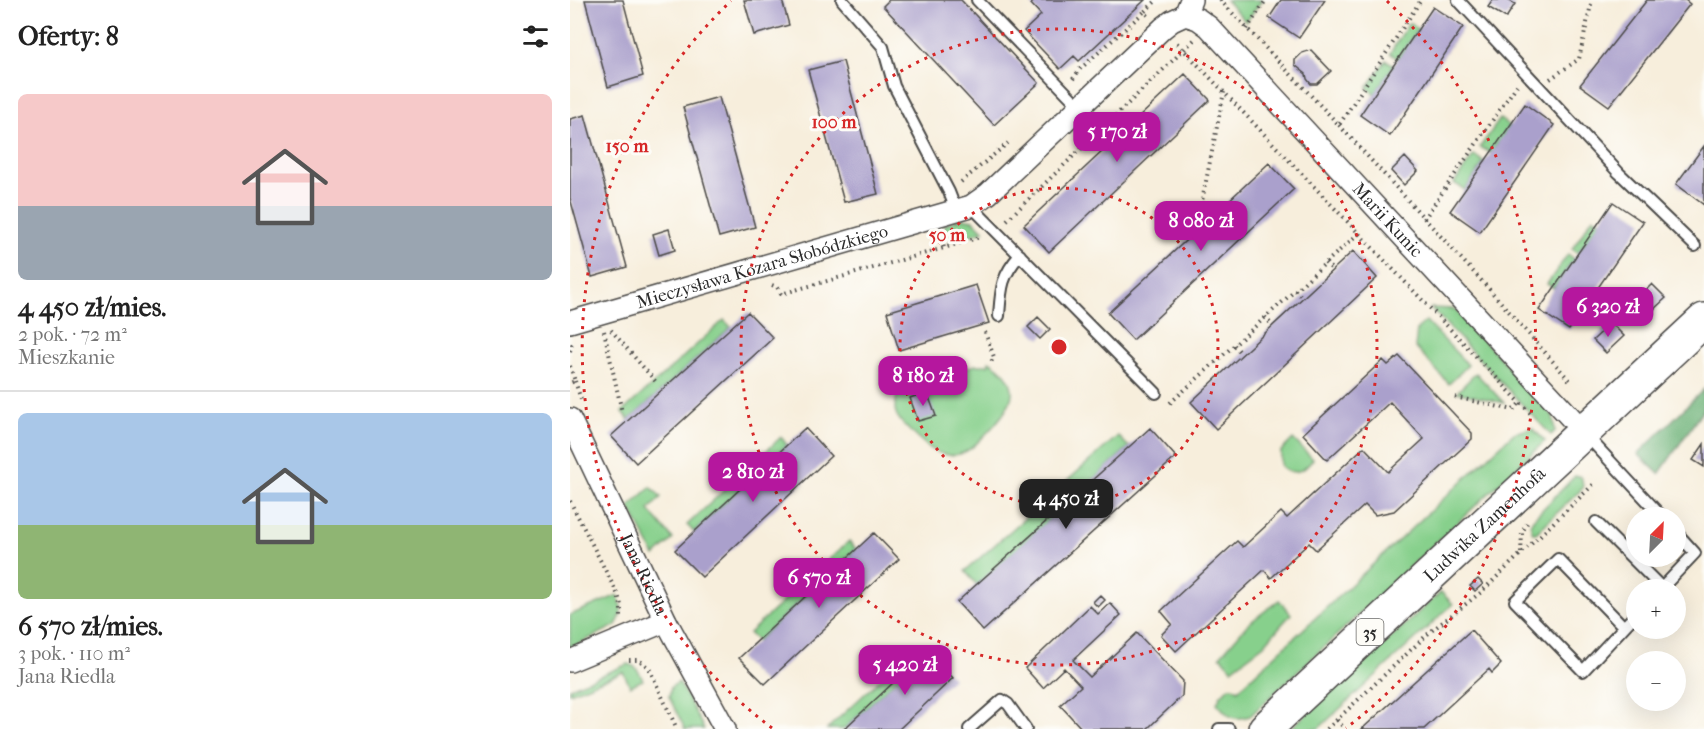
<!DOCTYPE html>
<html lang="pl">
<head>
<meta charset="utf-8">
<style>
	:root { --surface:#fff; --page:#f6f6f6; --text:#222; --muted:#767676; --line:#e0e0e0; --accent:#b5179e }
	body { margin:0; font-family:"IM FELL French Canon",serif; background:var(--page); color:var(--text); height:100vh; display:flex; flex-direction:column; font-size:22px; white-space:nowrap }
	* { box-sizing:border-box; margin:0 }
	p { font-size:20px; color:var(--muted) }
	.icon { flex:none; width:33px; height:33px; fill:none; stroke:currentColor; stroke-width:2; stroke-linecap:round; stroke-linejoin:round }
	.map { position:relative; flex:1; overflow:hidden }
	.side { display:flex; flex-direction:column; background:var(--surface); width:570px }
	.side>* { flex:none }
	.needle { width:39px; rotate:24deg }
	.fabs { position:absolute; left:1056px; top:507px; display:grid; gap:12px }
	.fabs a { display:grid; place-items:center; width:60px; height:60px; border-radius:50%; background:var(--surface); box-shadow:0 6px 24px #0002; font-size:30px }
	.price { position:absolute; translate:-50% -51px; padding:0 14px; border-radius:12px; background:var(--accent); color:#fff; font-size:20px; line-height:39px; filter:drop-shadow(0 2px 3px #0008) }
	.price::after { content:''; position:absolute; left:50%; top:36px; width:18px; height:14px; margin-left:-9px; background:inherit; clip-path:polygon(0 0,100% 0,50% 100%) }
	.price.on { background:#222; color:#fff }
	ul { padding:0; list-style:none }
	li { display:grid; align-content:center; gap:12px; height:318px; padding:0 18px }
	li+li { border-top:2px solid var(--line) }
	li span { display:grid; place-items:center; height:186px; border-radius:9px; color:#555 }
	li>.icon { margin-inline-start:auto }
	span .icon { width:108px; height:108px; fill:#fffc; stroke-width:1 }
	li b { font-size:26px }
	h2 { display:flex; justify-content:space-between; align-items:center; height:72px; padding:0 18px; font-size:26px }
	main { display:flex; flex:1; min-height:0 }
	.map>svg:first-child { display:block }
	.green { fill:#87d08c; stroke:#597e5c; stroke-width:1.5 }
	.forest { fill:#6db278; stroke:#4c6e52; stroke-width:1.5 }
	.building { fill:#aaa0cc }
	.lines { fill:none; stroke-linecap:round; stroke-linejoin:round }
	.lane-casing { stroke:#4a4846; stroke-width:14 }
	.street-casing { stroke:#4a4846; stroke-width:24 }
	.primary-casing { stroke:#4a4846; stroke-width:36 }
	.path { stroke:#4a4846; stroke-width:4; stroke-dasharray:1.5 4.5; stroke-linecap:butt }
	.lane { stroke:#fff; stroke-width:10 }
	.street { stroke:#fff; stroke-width:21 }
	.primary { stroke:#fff; stroke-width:33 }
	.ring { fill:none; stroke:#d62828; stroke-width:3; stroke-dasharray:3 6 }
	.labels { text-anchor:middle; stroke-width:6; stroke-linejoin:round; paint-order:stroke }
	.shield { fill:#fdfcf7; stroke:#6a6a68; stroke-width:1.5 }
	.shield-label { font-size:16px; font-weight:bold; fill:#2b2b2b }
	.street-label { font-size:18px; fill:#2b2b2b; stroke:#fdfcf7 }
	.centre { fill:#d62828; stroke:#fdfcf7; stroke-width:3 }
	.ring-label { font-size:18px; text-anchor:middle; font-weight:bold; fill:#d62828; stroke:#fdfcf7; stroke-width:6; stroke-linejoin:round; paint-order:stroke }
</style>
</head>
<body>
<main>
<section class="side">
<h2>Oferty: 8<svg class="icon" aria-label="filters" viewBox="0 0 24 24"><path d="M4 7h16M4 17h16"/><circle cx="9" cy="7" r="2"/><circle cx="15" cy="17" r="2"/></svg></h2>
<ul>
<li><span style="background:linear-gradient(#f6c9c9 60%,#9aa5b1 0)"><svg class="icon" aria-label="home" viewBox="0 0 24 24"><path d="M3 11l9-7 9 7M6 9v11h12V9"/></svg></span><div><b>4 450 zł/mies.</b><p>2 pok. · 72 m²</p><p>Mieszkanie</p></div></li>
<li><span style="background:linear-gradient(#a9c7e8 60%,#8fb573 0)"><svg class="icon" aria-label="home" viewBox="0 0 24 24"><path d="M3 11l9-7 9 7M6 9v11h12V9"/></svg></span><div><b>6 570 zł/mies.</b><p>3 pok. · 110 m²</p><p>Jana Riedla</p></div></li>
</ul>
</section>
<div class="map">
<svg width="1134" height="729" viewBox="0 0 1134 729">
	<rect width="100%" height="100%" fill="#fdfcf7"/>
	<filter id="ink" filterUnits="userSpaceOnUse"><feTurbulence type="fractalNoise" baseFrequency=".0167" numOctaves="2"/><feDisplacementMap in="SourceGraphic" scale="12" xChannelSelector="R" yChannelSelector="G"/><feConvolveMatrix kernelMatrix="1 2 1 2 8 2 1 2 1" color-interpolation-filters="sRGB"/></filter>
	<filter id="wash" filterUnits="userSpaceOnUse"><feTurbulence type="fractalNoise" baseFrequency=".008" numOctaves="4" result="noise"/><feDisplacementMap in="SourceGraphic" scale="24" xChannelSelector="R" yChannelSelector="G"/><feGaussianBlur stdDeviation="1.35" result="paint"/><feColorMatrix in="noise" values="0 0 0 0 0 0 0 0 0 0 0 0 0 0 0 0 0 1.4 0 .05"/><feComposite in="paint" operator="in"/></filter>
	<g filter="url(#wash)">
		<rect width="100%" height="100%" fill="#f7eedc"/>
		<path class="green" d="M656 0H692L676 22Z
			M839 23 848 29 828 59 820 53Z
			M816 60 824 65 805 94 797 88Z
			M930 119 940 126 921 153 910 147Z
			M904 155 914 162 895 190 884 183Z
			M1023 217 1030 222 1008 253 1002 249Z
			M392 218 403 220 414 231 380 241 374 225Z
			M998 254 1004 259 984 288 977 284Z
			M861 308 885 309 983 416 985 431 981 435Z
			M154 320 161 327 59 420 52 412Z
			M856 321 898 365 879 384 845 347 847 329Z
			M419 361C458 385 441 408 416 434 405 445 395 457 378 455 362 454 351 440 340 431 325 417 321 410 329 391L334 393 338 387 347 382 406 365H418Z
			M906 373 934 403 887 392Z
			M962 428 975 441 680 716C661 722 659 716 647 703L651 695 659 687H663L668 690 944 433Z
			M548 436 559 447 407 585 395 571Z
			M211 437 217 445 124 532 117 525Z
			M723 439 743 459C735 471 723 477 711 466V451Z
			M1005 476H1009L1012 479 1013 488 966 533H963L960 524 963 519Z
			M81 487 91 497 79 510 103 539 85 556 59 507Z
			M279 541 286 549 187 641 179 633Z
			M871 592 883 604 748 729H720Z
			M48 595C52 607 53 616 45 626L0 648V615Z
			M709 600 721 614 694 645 662 669 650 656 677 625Z
			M328 663 336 671 274 729H257Z
			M58 664C67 666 69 672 73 680L60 686 53 672 0 693V688Z
			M109 682 134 729H115L99 697 101 687Z"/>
		<path class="forest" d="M1134 389V409L1089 474 1068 454Z"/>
		<g id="blocks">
			<path class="building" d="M15 0H53L73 76 38 87Z
				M174 0H212L219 25 184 35Z
				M319 0H391L469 83 424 125 313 6Z
				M465 0H575L509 61 504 56 490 69 454 31 471 15 461 4Z
				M711 0H755L729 38 699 18Z
				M923 0H938L945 4 936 18 918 7Z
				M1077 0H1115L1120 4 1039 106 1010 85Z
				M863 7 893 27 820 136 790 115Z
				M741 50 761 71 747 84H741L737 79 736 74 725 65V60L732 53Z
				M273 61 308 194 274 202 238 70Z
				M615 74 640 100 479 252 454 225Z
				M149 97 185 227 149 237 113 107Z
				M955 104 984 125 910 232 880 211Z
				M15 115 57 267 22 277 0 198V119Z
				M1134 146V205L1106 184Z
				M835 157 848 171 834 185 821 171Z
				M699 163 724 189 563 340 538 313Z
				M1043 202 1073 222 999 330 969 310Z
				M99 229 105 250 89 255 83 234Z
				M783 251 807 278 646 429 621 402Z
				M1082 284 1096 298 1083 310 1070 296Z
				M406 285 419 323 329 350 317 312Z
				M178 312 203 338 66 463 41 436Z
				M468 317 480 329 470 339 458 327Z
				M1041 323 1054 336 1036 353 1023 340Z
				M829 356 902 433V439L824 511 805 515 795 505 746 550 739 543 701 578 694 570 606 651 591 635 602 624 591 611 667 541 673 547 711 512 717 518 794 447 818 472 854 439 820 402 757 460 733 434 813 360 818 365Z
				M357 392 366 416 348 421 340 398Z
				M235 428 261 456 132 577 105 550Z
				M580 428 606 457 413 631 387 602Z
				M1134 444V467L1123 460Z
				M304 533 329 559 195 684 169 658Z
				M908 579 913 584 905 591 900 586Z
				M530 595 535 600 528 607 523 602Z
				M540 603 551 615 503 660 520 677 567 633 613 681 612 696 577 729H512L490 705 511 686 494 668 473 688 455 668 520 606 528 614Z
				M901 630 931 664 922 673 919 669 854 729H792Z
				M358 650 383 678 329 729H274Z"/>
		</g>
	</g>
	<g filter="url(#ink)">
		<use href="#blocks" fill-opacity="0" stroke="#4a4846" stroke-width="1.5"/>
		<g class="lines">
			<g class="lane-casing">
				<path id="lane" d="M272 0 313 47 324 86 379 192 386 210
					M407 0 510 107
					M888 0 1049 173 1125 246
					M401 206 586 393
					M429 316C431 289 431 276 450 255
					M1016 435 1093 518
					M1026 522 1092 588
					M1090 590 1125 553 1106 532
					M1054 627 988 559 945 601 1013 671 1066 614
					M399 729 432 700 438 704 456 729
					M649 729H659"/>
			</g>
			<g class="street-casing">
				<g id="street">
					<path id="s1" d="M615 15 628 19 639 27 1014 432"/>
					<path id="s2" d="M0 322 401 206 418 194 593 28 602 21 615 15 621 0"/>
					<path id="s3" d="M0 419 96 621 155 729"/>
					<path d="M0 661 96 621"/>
				</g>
			</g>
			<g class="primary-casing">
				<g id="primary">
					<path id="s4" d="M695 729 1134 320"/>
				</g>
			</g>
			<path class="path" d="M650 0 769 125 851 0
				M578 15 574 12 587 0
				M677 29 696 0
				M607 43 963 416
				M503 79 510 69 574 12
				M980 79 1009 59 1022 0
				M769 125 919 289 1001 382
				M391 182 438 143
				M630 211 654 92
				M854 219 947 85
				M437 220 624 40
				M371 234 374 248 410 237
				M755 263 763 270
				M202 285 207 287 211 294 374 248
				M725 290 733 298
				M695 317 703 326
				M41 330 86 382
				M34 331 52 412
				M415 332 424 357 421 362
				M664 345 672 354
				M0 351 2 345 6 341
				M0 366 5 381 0 383
				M5 381 12 403
				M885 397 943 410 950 403
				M600 403 789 233
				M0 501 48 595 51 605V618
				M951 553 952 533 957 523
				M59 660H69L79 668 107 729
				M767 720 775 729
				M757 729 860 632 910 593 1026 482"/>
			<use href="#lane" class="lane"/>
			<use href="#street" class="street"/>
			<use href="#primary" class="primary"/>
		</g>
	</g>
	<g class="ring">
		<circle cx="489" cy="347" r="159"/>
		<circle cx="489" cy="347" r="318"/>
		<path d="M202 728A477 477 0 0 1 161 1M817 1A477 477 0 0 1 776 728"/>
	</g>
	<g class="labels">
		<rect class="shield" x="786.5" y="619" width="27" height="26" rx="4.5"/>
		<g class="shield-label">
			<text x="800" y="638">35</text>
		</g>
		<g class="street-label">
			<text dy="6" stroke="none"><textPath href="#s1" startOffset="290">Marii Kunic</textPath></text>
			<text dy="6" stroke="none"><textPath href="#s2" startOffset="200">Mieczysława Kozara Słobódzkiego</textPath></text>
			<text dy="6" stroke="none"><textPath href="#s4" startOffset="300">Ludwika Zamenhofa</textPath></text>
			<text dy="6" stroke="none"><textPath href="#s3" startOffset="172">Jana Riedla</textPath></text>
		</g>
	</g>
	<circle cx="489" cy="347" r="9" class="centre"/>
	<g class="ring-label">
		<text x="264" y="128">100 m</text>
		<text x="57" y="152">150 m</text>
		<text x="377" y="241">50 m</text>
	</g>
</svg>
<div class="fabs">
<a><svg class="needle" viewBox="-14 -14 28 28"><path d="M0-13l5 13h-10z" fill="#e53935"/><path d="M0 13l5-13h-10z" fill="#767676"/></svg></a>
<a>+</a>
<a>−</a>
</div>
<b class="price" style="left:547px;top:163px">5 170 zł</b>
<b class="price" style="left:631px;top:252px">8 080 zł</b>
<b class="price" style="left:1038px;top:338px">6 320 zł</b>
<b class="price" style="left:353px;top:407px">8 180 zł</b>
<b class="price" style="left:183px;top:503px">2 810 zł</b>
<b class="price on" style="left:496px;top:530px">4 450 zł</b>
<b class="price" style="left:249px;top:609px">6 570 zł</b>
<b class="price" style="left:335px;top:696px">5 420 zł</b>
</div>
</main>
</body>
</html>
